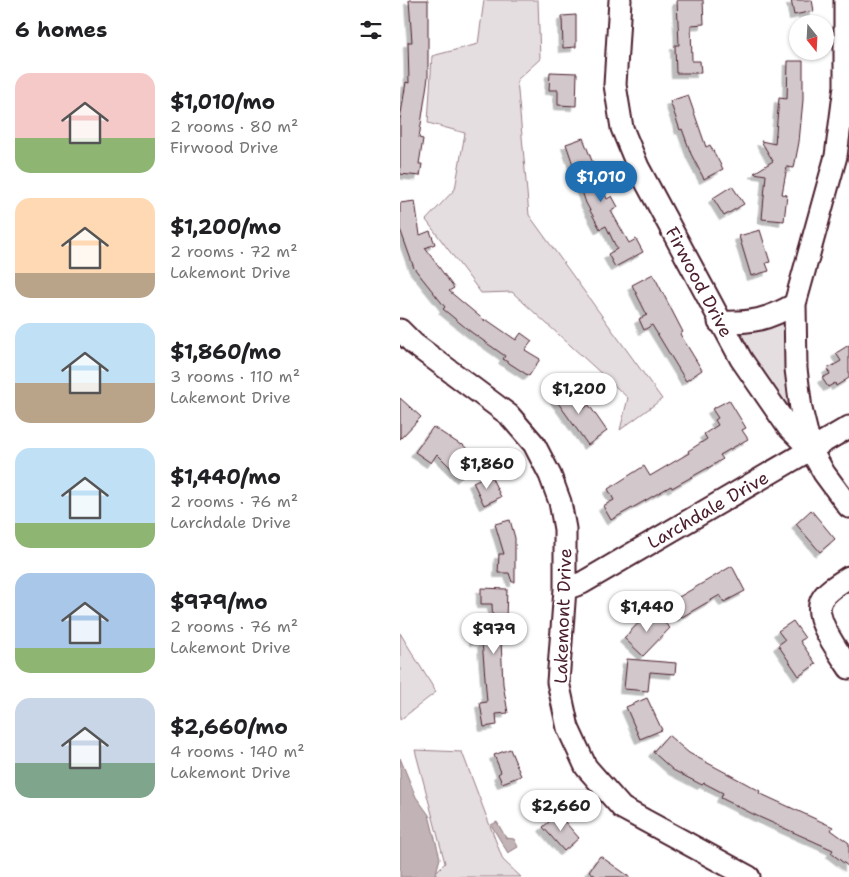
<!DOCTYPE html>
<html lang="en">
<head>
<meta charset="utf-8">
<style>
	:root { --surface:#fff; --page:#f2f2f2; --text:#202124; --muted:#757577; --accent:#1f6fb2 }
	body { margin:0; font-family:"Shantell Sans",sans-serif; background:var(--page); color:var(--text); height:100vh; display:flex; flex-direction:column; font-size:19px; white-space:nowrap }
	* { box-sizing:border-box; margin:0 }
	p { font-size:16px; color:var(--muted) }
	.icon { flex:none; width:28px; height:28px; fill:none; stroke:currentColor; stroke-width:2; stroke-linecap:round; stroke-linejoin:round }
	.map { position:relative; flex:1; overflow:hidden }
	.details { display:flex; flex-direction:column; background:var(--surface); width:400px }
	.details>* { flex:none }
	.needle { width:32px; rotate:162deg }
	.buttons { position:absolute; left:389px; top:15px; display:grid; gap:10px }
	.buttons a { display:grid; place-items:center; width:45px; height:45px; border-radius:50%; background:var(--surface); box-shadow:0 1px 4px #0004; font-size:25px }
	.price { position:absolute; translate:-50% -42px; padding:0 11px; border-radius:18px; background:#fff; color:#222; font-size:16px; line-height:32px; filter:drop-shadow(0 1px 2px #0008) }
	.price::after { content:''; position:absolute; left:50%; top:30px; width:15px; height:11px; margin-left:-8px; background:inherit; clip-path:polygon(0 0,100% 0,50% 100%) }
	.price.selected { background:var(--accent); color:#fff }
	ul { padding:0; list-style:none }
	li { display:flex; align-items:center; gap:15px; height:125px; padding:0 15px }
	li span { display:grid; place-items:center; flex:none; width:140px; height:100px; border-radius:15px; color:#555 }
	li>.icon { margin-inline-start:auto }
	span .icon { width:60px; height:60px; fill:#fffc; stroke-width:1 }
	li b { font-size:21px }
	h2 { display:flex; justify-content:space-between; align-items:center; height:60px; padding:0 15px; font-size:21px }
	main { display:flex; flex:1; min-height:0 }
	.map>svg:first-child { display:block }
	.green { fill:#e5dee0; stroke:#987e86 }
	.water { fill:#c1b3b6; stroke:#91787e }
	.building { fill:#d2c7cb; stroke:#4a1f2b; filter:url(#shadow) }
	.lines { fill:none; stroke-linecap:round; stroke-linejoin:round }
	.minor-casing { stroke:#4a1f2b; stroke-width:25 }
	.minor { stroke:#fff; stroke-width:21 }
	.labels { text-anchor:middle; stroke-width:5; stroke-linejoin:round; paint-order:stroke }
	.street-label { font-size:18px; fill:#4a1f2b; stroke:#fff }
</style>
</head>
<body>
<main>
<section class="details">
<h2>6 homes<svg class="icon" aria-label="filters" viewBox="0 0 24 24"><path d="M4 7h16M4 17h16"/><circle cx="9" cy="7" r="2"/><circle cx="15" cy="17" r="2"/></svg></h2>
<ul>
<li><span style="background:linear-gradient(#f6c9c9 65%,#8fb573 0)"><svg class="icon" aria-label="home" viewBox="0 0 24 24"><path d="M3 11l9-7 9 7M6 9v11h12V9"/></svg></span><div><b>$1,010/mo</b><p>2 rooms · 80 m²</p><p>Firwood Drive</p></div></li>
<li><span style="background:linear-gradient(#ffd9b3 75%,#b9a48a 0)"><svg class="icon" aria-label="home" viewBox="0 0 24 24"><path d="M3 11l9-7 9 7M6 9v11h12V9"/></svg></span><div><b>$1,200/mo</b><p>2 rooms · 72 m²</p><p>Lakemont Drive</p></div></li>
<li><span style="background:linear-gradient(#bfe0f5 60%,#b9a48a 0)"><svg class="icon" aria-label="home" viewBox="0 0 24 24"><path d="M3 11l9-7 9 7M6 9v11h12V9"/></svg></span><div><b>$1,860/mo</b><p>3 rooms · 110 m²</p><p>Lakemont Drive</p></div></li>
<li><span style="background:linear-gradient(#bfe0f5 75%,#8fb573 0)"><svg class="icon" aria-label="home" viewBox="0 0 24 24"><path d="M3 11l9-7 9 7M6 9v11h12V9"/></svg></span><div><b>$1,440/mo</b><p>2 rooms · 76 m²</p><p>Larchdale Drive</p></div></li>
<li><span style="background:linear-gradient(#a9c7e8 75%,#8fb573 0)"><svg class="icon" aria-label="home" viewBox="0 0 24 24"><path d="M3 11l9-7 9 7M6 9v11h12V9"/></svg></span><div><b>$979/mo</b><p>2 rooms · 76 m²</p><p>Lakemont Drive</p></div></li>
<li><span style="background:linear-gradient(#c9d6e8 65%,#7fa58c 0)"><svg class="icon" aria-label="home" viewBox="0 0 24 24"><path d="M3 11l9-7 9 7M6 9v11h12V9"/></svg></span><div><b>$2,660/mo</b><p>4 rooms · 140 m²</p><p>Lakemont Drive</p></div></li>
</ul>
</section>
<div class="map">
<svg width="449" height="877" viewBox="0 0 449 877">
	<defs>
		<filter id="shadow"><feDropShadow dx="-4.5" dy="4.5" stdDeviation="0" flood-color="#0004"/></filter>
	</defs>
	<rect width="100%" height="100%" fill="#fff"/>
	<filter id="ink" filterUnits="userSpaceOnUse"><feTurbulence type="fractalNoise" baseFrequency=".02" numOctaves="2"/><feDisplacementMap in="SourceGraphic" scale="10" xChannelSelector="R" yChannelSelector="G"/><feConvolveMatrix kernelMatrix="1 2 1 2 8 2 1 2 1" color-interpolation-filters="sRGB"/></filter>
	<g filter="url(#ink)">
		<path class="green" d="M84 0H138L140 59 117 80 129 215 262 399 220 430 228 398 112 292 81 293 26 220 55 189 65 133 28 123 32 56 78 44Z
			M384 320 387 321 394 415 389 417 334 337 340 329Z
			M0 633 36 692 0 720Z
			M15 750 62 752 103 860 121 877H31L45 863Z"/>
		<path class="water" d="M0 758 16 797 29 815 40 858 35 877H0Z
			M97 822 106 838 114 839 118 847 108 853 91 825Z"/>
		<path class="building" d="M9 0H28V77L19 138 23 139 19 164H22L20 176 0 174V120L6 82 9 83 8 42H12Z
			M277 0H303L304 24 291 25 292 61H300L301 73H276L275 45H279Z
			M391 0H412L414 11 394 15Z
			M176 15V47L163 48 162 16Z
			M388 61H403V100L399 142 394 168 387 167 382 194 387 195 384 221 362 219 366 175 354 173 373 161 361 141 375 144 379 98 387 99Z
			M150 72 177 73 176 106 158 105V90H149Z
			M288 95 306 147 310 145 323 169 304 179 291 154 282 129 280 130 270 101Z
			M183 138 207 199 212 196 218 207 211 211 229 243 236 239 243 252 215 267 208 254 217 249 206 226 200 229 186 203 166 144Z
			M332 186 344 204 324 216 313 198Z
			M15 201 20 235 30 231 35 244 25 248 54 288 49 291 85 321 87 320 116 340 121 333 132 341 125 350 140 359 129 376 103 359 105 356 71 332 43 309 45 307 14 268 0 229V203Z
			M360 230 370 262 366 263 369 271 351 276 339 236Z
			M253 274 283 332 280 334 302 370 286 381 252 325 244 330 239 319 247 315 232 285Z
			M449 345V378L436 386 435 383 428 387 422 378 430 374 427 369 441 361 436 353Z
			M165 383 183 409 189 405 207 431 188 445 151 393Z
			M0 398 21 417 0 439Z
			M329 400 346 428 342 430 348 439 320 455 323 459 313 465 272 488 271 486 211 520 203 506 214 500 208 489 244 466 250 476 289 453 288 451 307 439 304 434 318 425 315 420 318 418 312 409Z
			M33 427 61 445 62 444 79 460 61 478 37 454 31 463 15 452Z
			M90 474 101 497 84 505 73 482Z
			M411 510 435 539 420 552 396 524Z
			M110 520 115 538V582H112L109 573H98L99 554H104L95 524Z
			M332 566 345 591 324 602 320 595 282 617 272 601Z
			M81 588 107 589 106 619H108V640H101L103 684 108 713 96 714 97 725 84 727 80 703 87 702 82 641H74V628H93L92 604H81Z
			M251 610 270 628 243 656 224 638Z
			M393 621 405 638 400 641 416 664 399 676 378 645 385 640 378 631Z
			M227 659 276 663 275 674 250 672 248 691 224 689Z
			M247 698 262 730 240 739 226 707Z
			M268 735 289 753 360 791 359 793 433 827 431 830 449 843V867L431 853 433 850 357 816 321 798 323 793 304 783 302 785 273 770 253 752Z
			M110 749 121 776 102 783 98 774 101 772 94 755Z
			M158 814 179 838 164 851 143 827Z
			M200 856 230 877H197L189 871Z"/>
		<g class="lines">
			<g class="minor-casing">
				<path id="minor" d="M220 0 215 85 222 128 238 167 341 359 388 427 411 450 424 473 449 507
					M319 322C352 323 367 320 395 304
					M0 330 14 344 109 415 134 444 150 475 160 502 165 529V589L158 682 168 728 186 767 222 808 349 877
					M411 450 401 409 396 369 395 304 436 156 445 86V0
					M449 577C440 583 427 590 422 599 411 617 439 652 449 668
					M165 589 182 583 449 427"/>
			</g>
			<use href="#minor" class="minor"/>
		</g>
	</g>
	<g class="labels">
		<g class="street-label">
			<text transform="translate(299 282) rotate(62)" y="6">Firwood Drive</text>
			<text transform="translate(308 510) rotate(-30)" y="6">Larchdale Drive</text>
			<text transform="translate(163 616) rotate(-88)" y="6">Lakemont Drive</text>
		</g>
	</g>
</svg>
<div class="buttons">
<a><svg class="needle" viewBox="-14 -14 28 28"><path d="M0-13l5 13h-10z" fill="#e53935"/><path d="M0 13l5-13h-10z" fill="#757577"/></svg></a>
</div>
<b class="price selected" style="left:201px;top:203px">$1,010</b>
<b class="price" style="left:179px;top:415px">$1,200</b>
<b class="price" style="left:87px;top:490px">$1,860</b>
<b class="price" style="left:247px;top:633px">$1,440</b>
<b class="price" style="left:94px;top:655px">$979</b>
<b class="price" style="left:161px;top:832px">$2,660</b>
</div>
</main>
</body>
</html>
